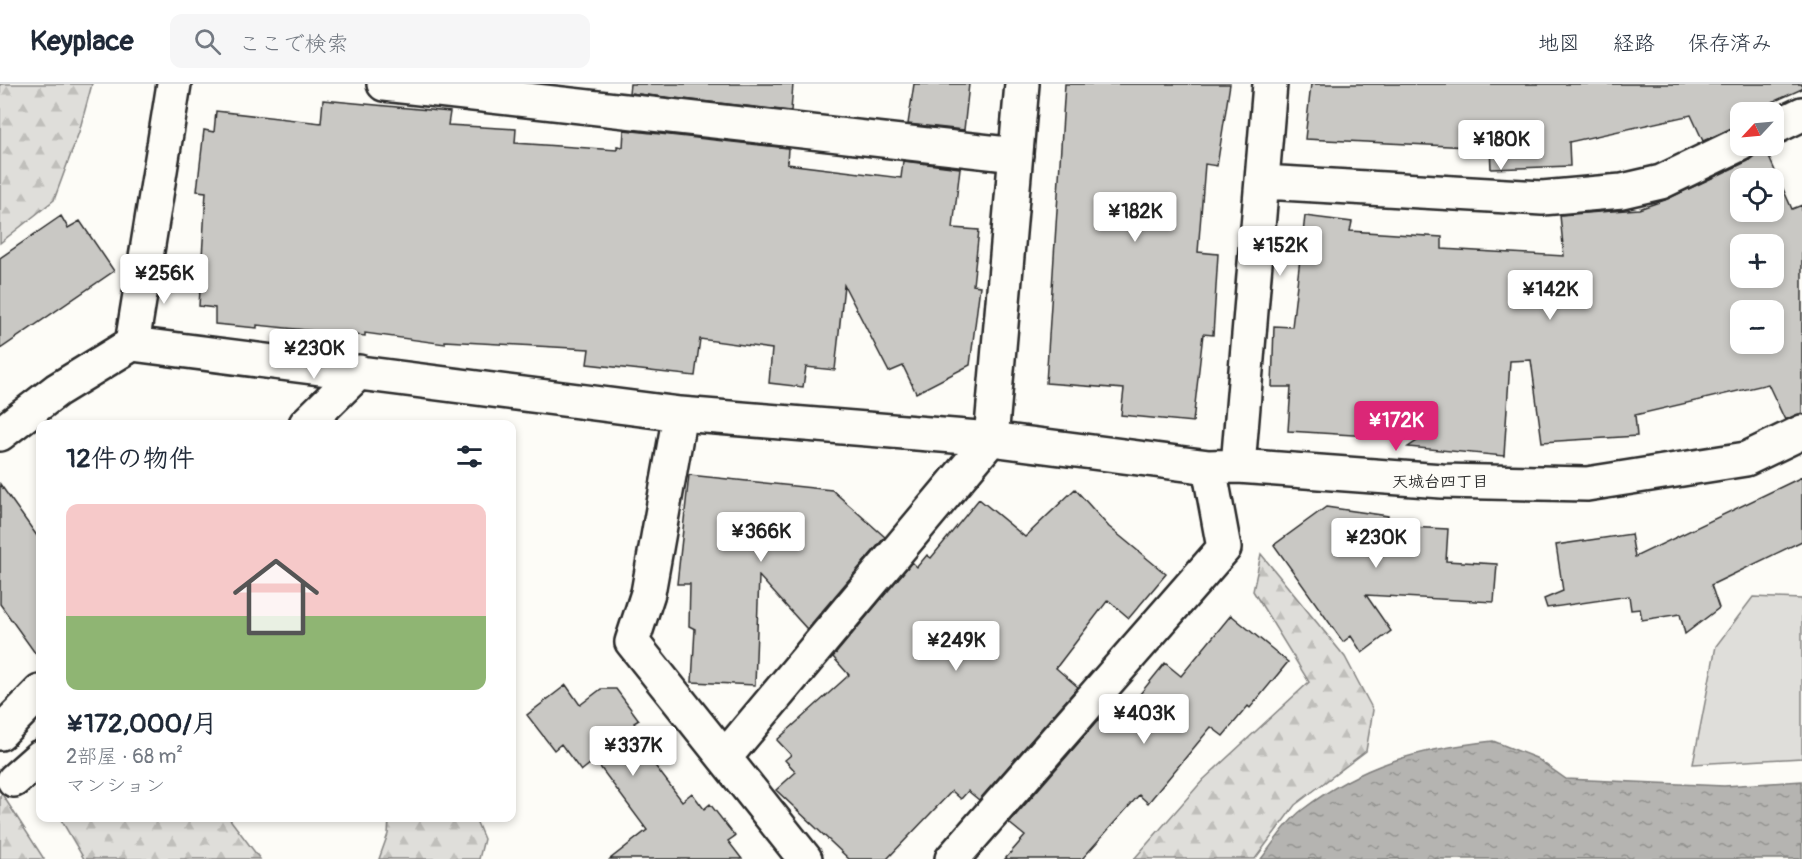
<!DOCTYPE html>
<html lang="ja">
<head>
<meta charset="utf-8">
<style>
	:root { --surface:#fff; --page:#f6f6f7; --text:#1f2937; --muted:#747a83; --line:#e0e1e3; --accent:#db2777 }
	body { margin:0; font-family:Pangolin,"Klee One",sans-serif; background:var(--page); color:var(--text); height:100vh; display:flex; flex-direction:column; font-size:22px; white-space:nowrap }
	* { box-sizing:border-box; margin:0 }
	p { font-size:20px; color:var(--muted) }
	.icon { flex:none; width:33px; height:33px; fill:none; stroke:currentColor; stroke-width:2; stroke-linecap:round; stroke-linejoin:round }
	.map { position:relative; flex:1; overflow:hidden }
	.sheet { position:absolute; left:36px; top:336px; width:480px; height:402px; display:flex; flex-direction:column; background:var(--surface); border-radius:12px; box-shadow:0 3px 9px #0003 }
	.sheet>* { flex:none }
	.needle { width:39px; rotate:244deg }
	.buttons { position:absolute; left:1730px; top:18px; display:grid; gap:12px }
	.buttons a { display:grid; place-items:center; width:54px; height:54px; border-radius:12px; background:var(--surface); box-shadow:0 3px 9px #0003; font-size:30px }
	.price { position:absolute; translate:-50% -51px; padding:0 14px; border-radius:6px; background:#fff; color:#222; font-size:20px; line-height:39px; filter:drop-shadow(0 2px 3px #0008) }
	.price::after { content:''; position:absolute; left:50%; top:36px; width:18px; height:14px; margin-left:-9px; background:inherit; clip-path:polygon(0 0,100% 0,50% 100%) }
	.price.current { background:var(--accent); color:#fff }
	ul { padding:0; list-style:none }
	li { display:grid; align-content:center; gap:12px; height:318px; padding:0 30px }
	li span { display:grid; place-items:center; height:186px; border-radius:12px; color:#555 }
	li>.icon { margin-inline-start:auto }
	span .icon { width:108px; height:108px; fill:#fffc; stroke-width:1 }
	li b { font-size:26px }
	h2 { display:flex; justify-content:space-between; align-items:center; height:72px; padding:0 30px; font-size:26px }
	header { display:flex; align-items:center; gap:36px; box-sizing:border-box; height:84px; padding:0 30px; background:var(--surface); border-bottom:2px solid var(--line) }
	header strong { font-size:28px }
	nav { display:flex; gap:33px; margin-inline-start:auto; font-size:21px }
	.search { width:420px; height:54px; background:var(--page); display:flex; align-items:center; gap:15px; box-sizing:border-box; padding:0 21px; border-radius:12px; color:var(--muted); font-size:22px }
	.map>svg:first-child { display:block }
	.green { fill:#dfdeda; stroke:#858482; stroke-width:1.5 }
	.forest { fill:url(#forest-firs); stroke:#858482; stroke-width:1.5 }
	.water { fill:url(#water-ripples); stroke:#7e7d7b; stroke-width:1.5 }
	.building { fill:#c9c8c4; stroke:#2b2b2b; stroke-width:1.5; fill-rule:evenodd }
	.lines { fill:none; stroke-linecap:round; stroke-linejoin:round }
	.minor-casing { stroke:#2b2b2b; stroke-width:38 }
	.minor { stroke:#fdfcf7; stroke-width:33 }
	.labels { text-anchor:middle; stroke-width:5; stroke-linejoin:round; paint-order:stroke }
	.neighbourhood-label { font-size:16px; font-weight:bold; fill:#2b2b2b; stroke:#fdfcf7 }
</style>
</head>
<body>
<header>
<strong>Keyplace</strong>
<div class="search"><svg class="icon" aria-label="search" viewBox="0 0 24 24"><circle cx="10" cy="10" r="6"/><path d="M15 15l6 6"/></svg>ここで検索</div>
<nav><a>地図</a><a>経路</a><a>保存済み</a></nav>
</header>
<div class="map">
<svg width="1802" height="775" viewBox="0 0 1802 775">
	<defs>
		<pattern id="forest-firs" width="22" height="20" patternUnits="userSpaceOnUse" patternTransform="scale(1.5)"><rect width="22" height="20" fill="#dfdeda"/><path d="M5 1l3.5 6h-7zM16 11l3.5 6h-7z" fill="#c0bfbb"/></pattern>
		<pattern id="water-ripples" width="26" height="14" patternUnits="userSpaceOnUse" patternTransform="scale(1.5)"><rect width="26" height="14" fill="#b5b4b1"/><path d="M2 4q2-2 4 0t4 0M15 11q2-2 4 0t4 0" fill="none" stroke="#939390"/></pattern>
	</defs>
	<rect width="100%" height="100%" fill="#fdfcf7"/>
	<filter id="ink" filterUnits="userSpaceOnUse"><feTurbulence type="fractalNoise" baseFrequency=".0167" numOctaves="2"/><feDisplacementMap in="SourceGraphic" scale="12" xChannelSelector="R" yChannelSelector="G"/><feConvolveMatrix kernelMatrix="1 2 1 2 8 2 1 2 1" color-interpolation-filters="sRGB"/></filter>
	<g filter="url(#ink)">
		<path class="green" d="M1753 513 1802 515V674L1693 680 1716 562Z"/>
		<path class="forest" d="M0 0H92L79 48 54 116 0 159Z
			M1261 470 1345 573 1373 626 1366 667 1295 721 1255 775H1134L1203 696 1309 598 1253 507Z
			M2 710 44 775H0V712Z
			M60 734H229L260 775H84Z
			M389 734H475L484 755 479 775H379L388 750Z"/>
		<path class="water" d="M1493 657 1536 674 1566 695 1724 702 1802 697V775H1261C1273 760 1286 738 1302 726 1362 680 1419 665 1493 657Z"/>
		<path class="building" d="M630 0H793L791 27 629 9Z
			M914 0H969L964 46 908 40Z
			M1065 0H1230L1217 82 1205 80 1198 168 1218 170 1213 251 1203 250 1193 338 1121 331 1124 305 1046 299Z
			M1311 0H1802V5L1750 28H1740V41L1703 57 1691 31 1569 58 1570 82 1491 85 1490 64 1305 55Z
			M323 16 450 28 448 41 516 45 515 59 617 66V62L623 63 624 46 788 64 787 80 901 94 903 77 960 84 953 144 979 146 973 201 980 202 970 281 916 309 903 282 889 288 844 201 835 286 806 283 803 303 769 299 772 265 700 255 695 292 587 280 589 265 445 257V260L365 249V252L257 241V244L215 240V224L199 222 206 108 197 107 204 46 214 48 216 27 321 39Z
			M1759 62H1764L1792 125 1802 121V329L1785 336 1768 300 1635 331 1637 352 1542 358 1531 276 1510 277 1504 372 1408 363 1420 355 1288 347 1291 303H1272L1274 242 1292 243 1305 132 1352 138 1350 147 1442 153V165L1564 172 1560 131 1639 125 1665 116 1748 77 1755 71ZM1740 94H1773V128H1740ZM1740 160H1773V194H1740ZM1740 226H1773V260H1740Z
			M61 132 68 144 80 137 114 187 0 265V174Z
			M689 391 832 406 885 453 807 545 759 492 755 601 692 598 695 545 689 542 690 500H677Z
			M1802 393V457L1711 501 1719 524 1685 550 1680 530 1642 536 1640 525 1631 526 1629 512 1547 524 1544 515 1563 507 1556 461 1631 450 1635 473Z
			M0 400 40 456V576L0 520Z
			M1075 405 1109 443 1166 490 1129 534 1108 516 1056 584 1078 603 979 716 968 707 961 715 952 707 887 775H849L776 706 796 688 785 676 791 671 777 656 849 591 833 573 912 478 917 483 927 471 931 474 979 415 1025 453Z
			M1326 423 1388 432 1387 442 1448 445 1446 477 1497 480 1494 518 1366 511 1391 547 1362 569 1351 552 1343 558 1274 461Z
			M1231 531 1288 578 1250 624 1248 622 1223 652 1211 643 1148 719 1139 711 1082 775H1005L1025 752 1009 739 1107 626 1119 636 1165 579 1181 592Z
			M566 601 580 621 601 605H616L639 636 634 639 644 653 637 658 682 717 692 709 704 725 710 720 735 752 728 757 742 775H610L647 746 595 676 581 687 561 660 554 666 527 631Z"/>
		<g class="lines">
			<g class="minor-casing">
				<path id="minor" d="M174 0 132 260 680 330 991 355 1209 383 1238 382 1442 397 1587 400 1746 375 1802 348
					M384 0 1016 71
					M1773 44 1802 30
					M1262 98 1542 114 1622 107 1661 98 1740 60
					M680 330 648 509 632 558 805 775
					M306 340 359 288
					M0 350 57 306 132 260
					M1238 382 1270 0
					M0 649 40 608
					M725 673 991 355 1022 0
					M14 696 40 673
					M952 775 1224 464 1209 383"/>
			</g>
			<use href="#minor" class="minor"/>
		</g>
	</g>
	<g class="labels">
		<g class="neighbourhood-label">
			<text x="1440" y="403">天城台四丁目</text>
		</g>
	</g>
</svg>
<div class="buttons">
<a><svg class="needle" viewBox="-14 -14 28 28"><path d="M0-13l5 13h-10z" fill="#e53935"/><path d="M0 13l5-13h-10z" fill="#747a83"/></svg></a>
<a><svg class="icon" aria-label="locate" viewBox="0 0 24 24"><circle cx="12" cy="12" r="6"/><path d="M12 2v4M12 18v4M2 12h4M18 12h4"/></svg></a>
<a>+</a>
<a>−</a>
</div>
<b class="price" style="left:1501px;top:87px">¥180K</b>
<b class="price" style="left:1135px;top:159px">¥182K</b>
<b class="price" style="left:1280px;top:193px">¥152K</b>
<b class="price" style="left:164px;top:221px">¥256K</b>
<b class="price" style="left:1550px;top:237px">¥142K</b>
<b class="price" style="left:314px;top:296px">¥230K</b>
<b class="price current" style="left:1396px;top:368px">¥172K</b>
<b class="price" style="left:761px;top:479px">¥366K</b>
<b class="price" style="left:1376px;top:485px">¥230K</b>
<b class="price" style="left:956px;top:588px">¥249K</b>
<b class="price" style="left:1144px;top:661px">¥403K</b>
<b class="price" style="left:633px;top:693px">¥337K</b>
<section class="sheet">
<h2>12件の物件<svg class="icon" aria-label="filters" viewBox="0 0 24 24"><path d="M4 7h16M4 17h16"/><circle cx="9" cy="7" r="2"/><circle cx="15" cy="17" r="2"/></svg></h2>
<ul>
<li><span style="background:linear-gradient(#f6c9c9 60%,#8fb573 0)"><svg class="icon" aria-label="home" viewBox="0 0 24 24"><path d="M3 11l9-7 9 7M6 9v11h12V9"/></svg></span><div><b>¥172,000/月</b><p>2部屋 · 68 m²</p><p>マンション</p></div></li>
</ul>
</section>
</div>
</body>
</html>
